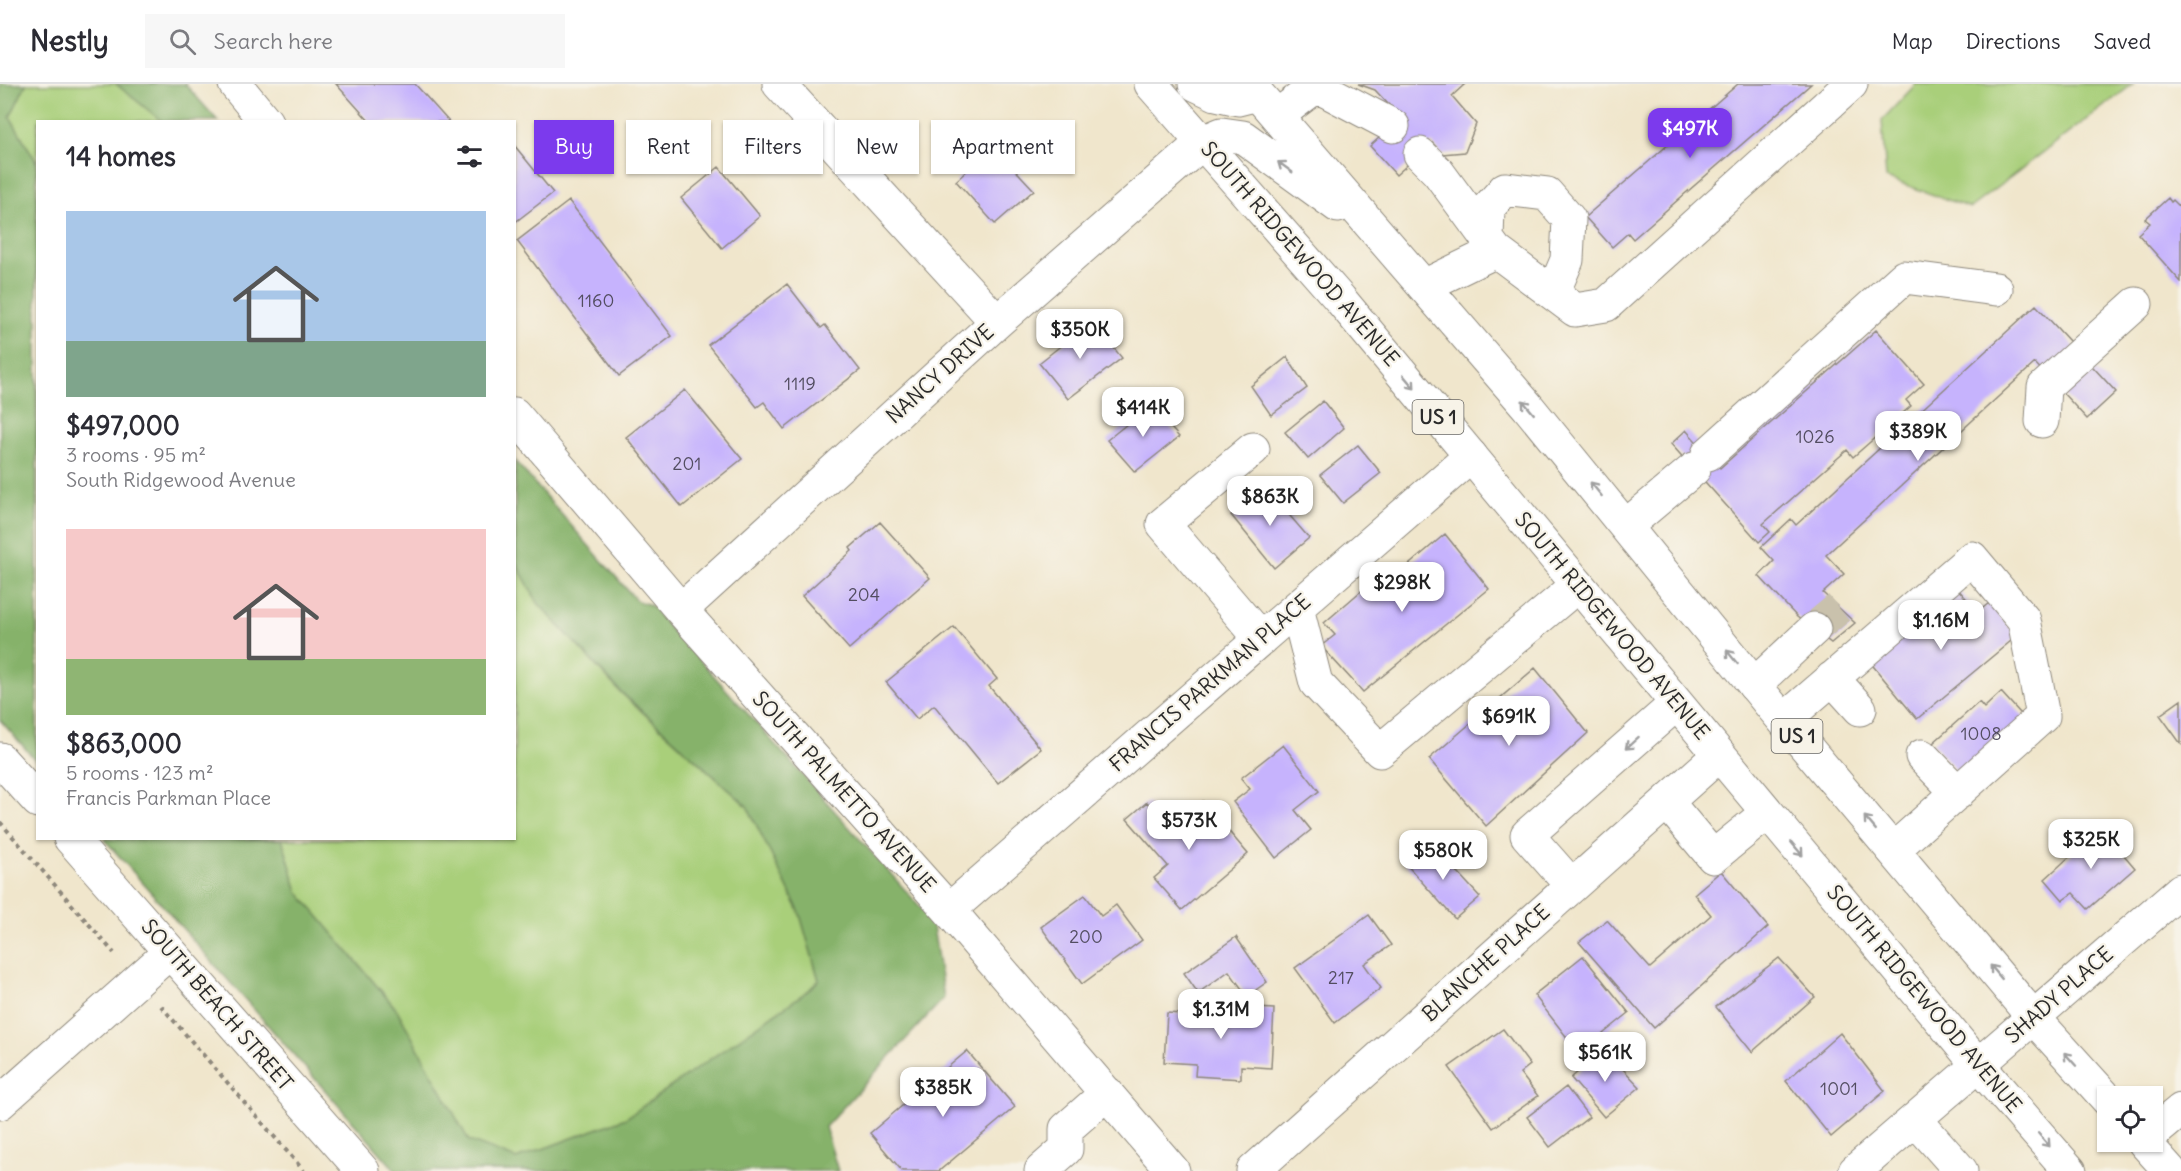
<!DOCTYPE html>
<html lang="en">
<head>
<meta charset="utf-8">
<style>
	:root { --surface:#fff; --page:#f7f7f7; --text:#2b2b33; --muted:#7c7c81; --line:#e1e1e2; --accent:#7c3aed }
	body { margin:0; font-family:Delius,sans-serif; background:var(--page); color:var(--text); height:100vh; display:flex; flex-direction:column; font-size:22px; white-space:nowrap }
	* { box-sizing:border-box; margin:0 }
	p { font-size:20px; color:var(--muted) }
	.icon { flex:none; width:33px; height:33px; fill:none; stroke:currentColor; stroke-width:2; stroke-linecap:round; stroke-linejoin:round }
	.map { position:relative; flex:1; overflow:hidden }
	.sheet { position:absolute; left:36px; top:36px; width:480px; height:720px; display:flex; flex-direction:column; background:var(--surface); border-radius:0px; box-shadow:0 2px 4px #0004 }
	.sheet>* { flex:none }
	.hud { position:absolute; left:534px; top:36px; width:570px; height:54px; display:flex; gap:12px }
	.controls { position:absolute; left:2097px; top:1002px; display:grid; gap:12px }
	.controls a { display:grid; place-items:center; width:66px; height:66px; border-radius:0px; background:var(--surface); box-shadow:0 2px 4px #0004; font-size:30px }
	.price { position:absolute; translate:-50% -51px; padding:0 14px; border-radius:12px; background:#fff; color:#222; font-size:20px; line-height:39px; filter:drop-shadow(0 2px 3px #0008) }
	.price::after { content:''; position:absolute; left:50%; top:36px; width:18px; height:14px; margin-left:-9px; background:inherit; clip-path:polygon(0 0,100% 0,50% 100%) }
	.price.current { background:var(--accent); color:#fff }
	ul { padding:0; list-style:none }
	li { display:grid; align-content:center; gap:12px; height:318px; padding:0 30px }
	li span { display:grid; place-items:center; height:186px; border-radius:0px; color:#555 }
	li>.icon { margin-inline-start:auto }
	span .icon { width:108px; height:108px; fill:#fffc; stroke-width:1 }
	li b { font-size:26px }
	h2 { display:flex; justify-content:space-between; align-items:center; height:72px; padding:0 30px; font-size:26px }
	.pill { padding:0 21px; border-radius:0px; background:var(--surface); box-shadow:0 2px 4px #0004; font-size:21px; line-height:54px }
	.pill.current { background:var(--accent); color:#fff }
	header { display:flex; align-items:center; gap:36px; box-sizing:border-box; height:84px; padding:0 30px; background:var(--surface); border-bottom:2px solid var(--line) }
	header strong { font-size:28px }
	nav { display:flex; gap:33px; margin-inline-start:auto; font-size:21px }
	.search { width:420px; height:54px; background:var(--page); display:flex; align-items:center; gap:15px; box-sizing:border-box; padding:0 21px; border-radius:0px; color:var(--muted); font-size:22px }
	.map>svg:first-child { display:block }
	.green { fill:#a9cf7a; stroke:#6a7d52; stroke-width:1.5 }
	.forest { fill:#86b26a; stroke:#586e4a; stroke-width:1.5 }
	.building { fill:#c6b3fd }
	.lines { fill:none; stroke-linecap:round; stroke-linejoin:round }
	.minor-tunnel { stroke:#c9c1ac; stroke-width:33; stroke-dasharray:33 16; stroke-linecap:butt }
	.minor-casing { stroke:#8e887c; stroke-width:35 }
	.major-casing { stroke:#8e887c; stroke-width:35 }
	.path { stroke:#8e887c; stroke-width:4; stroke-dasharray:4.5 4.5; stroke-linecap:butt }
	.minor { stroke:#fff; stroke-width:33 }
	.major { stroke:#fff; stroke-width:33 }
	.oneway { stroke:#a0a0a0 }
	.labels { text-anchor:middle; stroke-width:4.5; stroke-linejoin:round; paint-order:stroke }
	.number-label { font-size:18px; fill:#524d60 }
	.shield { fill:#f7f3e8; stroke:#686764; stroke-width:1.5 }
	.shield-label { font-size:20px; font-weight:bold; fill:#2b2b2b }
	.street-label { font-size:21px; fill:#2b2b2b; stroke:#f7f3e8 }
</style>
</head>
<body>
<header>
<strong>Nestly</strong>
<div class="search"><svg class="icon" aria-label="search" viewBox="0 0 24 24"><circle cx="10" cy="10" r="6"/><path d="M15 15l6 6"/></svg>Search here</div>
<nav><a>Map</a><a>Directions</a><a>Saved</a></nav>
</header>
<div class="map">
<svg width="2181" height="1087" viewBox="0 0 2181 1087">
	<rect width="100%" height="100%" fill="#f7f3e8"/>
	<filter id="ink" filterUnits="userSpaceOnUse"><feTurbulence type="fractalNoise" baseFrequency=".0167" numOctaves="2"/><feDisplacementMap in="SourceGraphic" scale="12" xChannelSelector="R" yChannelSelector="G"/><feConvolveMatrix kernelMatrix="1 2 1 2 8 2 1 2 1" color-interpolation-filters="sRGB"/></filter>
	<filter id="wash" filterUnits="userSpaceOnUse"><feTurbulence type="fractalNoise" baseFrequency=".008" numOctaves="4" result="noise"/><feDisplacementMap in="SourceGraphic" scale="24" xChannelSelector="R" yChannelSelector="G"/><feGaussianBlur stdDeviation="1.35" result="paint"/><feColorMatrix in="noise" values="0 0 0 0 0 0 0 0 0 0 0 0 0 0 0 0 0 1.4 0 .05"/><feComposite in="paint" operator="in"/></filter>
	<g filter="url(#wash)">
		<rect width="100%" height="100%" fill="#f0e6cc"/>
		<path class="green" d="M26 0H116L162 37 38 38 37 79 10 33Z
			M1916 0H2133L1970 124 1886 94 1882 36Z
			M515 477 538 519 620 608 747 722 799 827 819 896 809 906 626 1034 516 1075 469 1057 397 926 298 808 282 755 514 754Z"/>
		<path class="forest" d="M0 0H26L10 33 37 79V678L0 636Z
			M116 0H185L218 37H162Z
			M515 377 637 517 651 521 679 556 681 555 932 836 944 914 825 1043 838 1087H396L104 755H282L298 808 397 926 469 1057 516 1075 626 1034 809 906 819 896 799 827 747 722 621 608 538 519 515 477Z"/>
		<g id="blocks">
			<path class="building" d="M336 0H415L449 38H370Z
				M1358 0H1465L1452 12 1476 40 1465 68 1442 70 1432 59 1396 91 1370 62 1401 34 1375 6Z
				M1738 0H1811L1633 155 1628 149 1612 163 1585 133Z
				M514 61 553 109 514 139Z
				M993 62 1034 106 995 140 956 97Z
				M719 83 760 132 722 164 681 114Z
				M2168 114 2171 118 2173 116 2181 124V198L2138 150 2150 139 2145 135Z
				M569 117 672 252 619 292 517 157Z
				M787 200 821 244 825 241 860 286 784 345 764 318 757 323 708 261Z
				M2036 221 2116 308 2087 335 2035 279 1826 471 1844 490 1823 509 1855 539 1831 559 1797 533 1759 492 1774 477 1761 463 1791 435 1796 441Z
				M1092 237 1122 274 1068 315 1039 279Z
				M1876 246 1924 300 1906 316 1911 322 1853 373 1847 366 1763 440 1770 448 1759 458 1671 360 1686 346 1720 384Z
				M1287 273 1307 304 1271 331 1251 302Z
				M685 306 742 375 682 423 626 353Z
				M1323 317 1344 344 1308 375 1285 348Z
				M1151 321 1179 353 1135 388 1107 356Z
				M1358 361 1381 389 1343 419 1320 391Z
				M1265 403 1309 454 1274 484 1231 431Z
				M880 438 930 494 849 565 802 512 852 467 850 464Z
				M1445 450 1489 505 1363 608 1321 562 1335 551 1324 539 1369 500 1377 508Z
				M1957 504 1978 528 1989 519 2017 552 1917 635 1869 577Z
				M954 543 997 595 989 602 1041 665 998 699 934 621 917 635 886 598Z
				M1535 584 1588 649 1486 742 1429 675Z
				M2001 608 2030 640 1966 697 1933 659 1979 618 1984 624Z
				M2181 616V660L2160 631Z
				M1283 661 1319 707 1295 726 1311 746 1276 774 1233 718 1250 705 1241 694Z
				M1203 717 1248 770 1182 826 1154 794 1168 782 1127 735 1147 718 1171 745Z
				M2101 744 2135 784 2088 825 2073 809 2063 816 2045 795Z
				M1428 759 1446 779 1448 778 1480 813 1455 835 1405 779Z
				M1721 787 1768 843 1654 944 1579 858 1607 836 1650 884 1711 831 1694 810Z
				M1085 811 1101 832 1116 821 1142 856 1082 900 1041 843Z
				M1369 831 1391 861 1364 880 1381 904 1335 939 1295 884Z
				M1236 853 1267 898 1247 912 1229 887 1198 909 1184 889Z
				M1583 872 1629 929 1579 969 1534 911Z
				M1779 874 1815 913 1752 968 1716 923Z
				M1201 921 1274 925 1271 984 1241 982V995L1195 992 1196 980 1164 978 1167 929 1200 931Z
				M1503 945 1530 981 1520 989 1538 1012 1493 1044 1449 983Z
				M1840 949 1885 1007 1831 1053 1786 997Z
				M1604 965 1640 1003 1604 1033 1571 994Z
				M967 967 1015 1023 939 1087H902L870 1049Z
				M1566 1003 1589 1033 1550 1063 1527 1033Z"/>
		</g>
	</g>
	<g filter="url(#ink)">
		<use href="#blocks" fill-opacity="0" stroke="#8e887c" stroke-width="1.5"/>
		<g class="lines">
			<path class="minor-tunnel" d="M1814 545 1839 524"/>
			<g class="minor-casing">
				<path id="minor" d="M235 0 266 38
					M779 0 997 238
					M1316 0 1317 2 1393 42
					M1277 32 1319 0
					M1420 70 1438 88 1496 167 1575 226 1606 221 1851 0
					M1487 155 1488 124 1505 105 1547 110 1569 135 1567 176 1553 209
					M1424 202 1496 167
					M514 330 681 526 949 826 1173 1087
					M2042 337 2044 303 2136 220
					M1253 365 1163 440 1261 555
					M1708 370 1904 193 1996 205
					M1626 442 1694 385
					M1297 524 1316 599 1380 667 1578 501
					M681 526 997 238 1203 58
					M1832 594 1860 625
					M1754 601 1814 545
					M1784 636 1972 474 2024 536 2043 632 1893 766
					M1922 672 1958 709
					M0 675 38 717
					M1667 718 1713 773 1767 729
					M70 754 363 1087
					M1572 802 1527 751 1676 620
					M949 826 1471 372
					M0 1019 170 868
					M1915 1035 1961 1087
					M2152 1050 2181 1026
					M1041 1087 1066 1065V1045L1107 1009
					M1253 1087 1719 671
					M1855 1087 2181 806"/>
			</g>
			<g class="major-casing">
				<path id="major" d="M1151 0 1340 215 1978 981 2070 1087
					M1195 0 1216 10 1238 15 1258 10
					M1249 0 1528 323 1774 625 2033 933 2108 1016
					M1203 58 1222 50 1243 53 1338 122
					M2144 1058 2170 1087"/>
			</g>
			<path class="path" d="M0 738 114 869
				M161 922 304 1087"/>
			<use href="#minor" class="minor"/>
			<use href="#major" class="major"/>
		</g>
		<defs><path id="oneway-shaft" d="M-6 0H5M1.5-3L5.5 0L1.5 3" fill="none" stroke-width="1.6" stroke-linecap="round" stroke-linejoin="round" transform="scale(1.5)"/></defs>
		<g class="oneway">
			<use href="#oneway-shaft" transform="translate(1285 83) rotate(-144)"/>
			<use href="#oneway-shaft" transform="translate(1409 298) rotate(50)"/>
			<use href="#oneway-shaft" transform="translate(1528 323) rotate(-130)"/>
			<use href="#oneway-shaft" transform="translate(1596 405) rotate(-129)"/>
			<use href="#oneway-shaft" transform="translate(1732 573) rotate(-129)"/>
			<use href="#oneway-shaft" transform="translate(1632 659) rotate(138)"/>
			<use href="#oneway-shaft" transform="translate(1870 739) rotate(-130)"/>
			<use href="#oneway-shaft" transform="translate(1797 765) rotate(50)"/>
			<use href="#oneway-shaft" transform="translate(1996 888) rotate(-130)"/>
			<use href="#oneway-shaft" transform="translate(2070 975) rotate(-132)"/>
			<use href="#oneway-shaft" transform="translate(2044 1056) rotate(49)"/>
		</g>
	</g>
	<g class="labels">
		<g class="number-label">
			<text x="596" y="223">1160</text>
			<text x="800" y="306">1119</text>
			<text x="1815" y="359">1026</text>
			<text x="687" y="386">201</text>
			<text x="864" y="517">204</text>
			<text x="1981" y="656">1008</text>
			<text x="1086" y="859">200</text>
			<text x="1341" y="900">217</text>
			<text x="1839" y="1011">1001</text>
		</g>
		<g class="shield">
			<rect x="1412.5" y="316" width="51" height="34" rx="4.5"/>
			<rect x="1771.5" y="635" width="51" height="34" rx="4.5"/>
		</g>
		<g class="shield-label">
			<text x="1438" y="340">US 1</text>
			<text x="1797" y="659">US 1</text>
		</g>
		<g class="street-label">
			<text transform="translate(1300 170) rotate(49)" y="7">SOUTH RIDGEWOOD AVENUE</text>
			<text transform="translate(940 290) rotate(-42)" y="7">NANCY DRIVE</text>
			<text transform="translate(1612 542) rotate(50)" y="7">SOUTH RIDGEWOOD AVENUE</text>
			<text transform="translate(1210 599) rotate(-41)" y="7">FRANCIS PARKMAN PLACE</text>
			<text transform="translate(844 708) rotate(48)" y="7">SOUTH PALMETTO AVENUE</text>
			<text transform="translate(1486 879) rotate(-42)" y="7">BLANCHE PLACE</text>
			<text transform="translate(2059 911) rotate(-41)" y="7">SHADY PLACE</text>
			<text transform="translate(1924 915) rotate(50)" y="7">SOUTH RIDGEWOOD AVENUE</text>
			<text transform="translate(217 921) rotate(49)" y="7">SOUTH BEACH STREET</text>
		</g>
	</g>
</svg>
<div class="controls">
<a><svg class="icon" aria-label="locate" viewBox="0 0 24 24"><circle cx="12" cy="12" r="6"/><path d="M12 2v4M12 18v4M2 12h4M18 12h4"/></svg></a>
</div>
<b class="price current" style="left:1690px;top:75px">$497K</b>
<b class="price" style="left:1080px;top:276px">$350K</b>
<b class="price" style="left:1143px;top:354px">$414K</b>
<b class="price" style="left:1918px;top:378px">$389K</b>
<b class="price" style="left:1270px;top:443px">$863K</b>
<b class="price" style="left:1402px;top:529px">$298K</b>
<b class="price" style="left:1941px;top:567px">$1.16M</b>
<b class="price" style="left:1509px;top:663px">$691K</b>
<b class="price" style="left:1189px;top:767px">$573K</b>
<b class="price" style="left:2091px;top:786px">$325K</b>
<b class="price" style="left:1443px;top:797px">$580K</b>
<b class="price" style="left:1221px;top:956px">$1.31M</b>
<b class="price" style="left:1605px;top:999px">$561K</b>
<b class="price" style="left:943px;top:1034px">$385K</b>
<div class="hud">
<a class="pill current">Buy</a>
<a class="pill">Rent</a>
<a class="pill">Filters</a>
<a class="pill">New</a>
<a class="pill">Apartment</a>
</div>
<section class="sheet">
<h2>14 homes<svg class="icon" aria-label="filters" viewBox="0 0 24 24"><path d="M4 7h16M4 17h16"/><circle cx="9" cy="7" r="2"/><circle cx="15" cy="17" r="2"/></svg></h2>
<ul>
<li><span style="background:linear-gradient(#a9c7e8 70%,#7fa58c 0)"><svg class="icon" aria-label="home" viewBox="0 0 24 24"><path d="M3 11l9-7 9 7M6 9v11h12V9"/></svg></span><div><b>$497,000</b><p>3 rooms · 95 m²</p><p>South Ridgewood Avenue</p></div></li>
<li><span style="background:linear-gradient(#f6c9c9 70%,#8fb573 0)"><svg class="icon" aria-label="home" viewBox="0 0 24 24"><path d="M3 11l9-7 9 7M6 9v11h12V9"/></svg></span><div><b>$863,000</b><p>5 rooms · 123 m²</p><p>Francis Parkman Place</p></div></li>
</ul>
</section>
</div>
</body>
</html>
